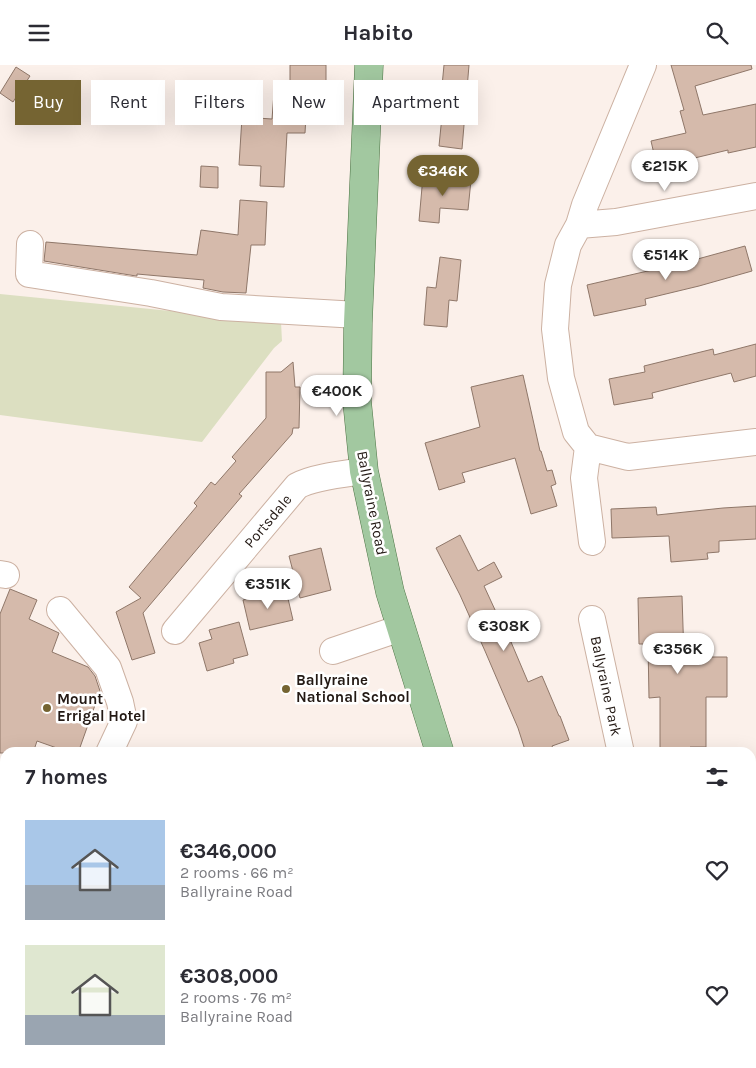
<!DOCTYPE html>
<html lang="en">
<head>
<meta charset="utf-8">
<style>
	:root { --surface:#fff; --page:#f7f7f7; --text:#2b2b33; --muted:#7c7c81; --accent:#756432 }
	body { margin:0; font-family:Karla,sans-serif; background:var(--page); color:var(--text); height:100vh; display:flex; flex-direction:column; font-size:19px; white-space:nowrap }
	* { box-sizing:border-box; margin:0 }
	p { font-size:16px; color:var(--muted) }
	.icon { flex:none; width:28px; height:28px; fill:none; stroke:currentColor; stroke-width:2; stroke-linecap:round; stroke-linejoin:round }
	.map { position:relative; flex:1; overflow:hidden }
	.drawer { position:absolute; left:0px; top:682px; width:756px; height:321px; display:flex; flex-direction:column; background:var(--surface); border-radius:15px 15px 0 0; box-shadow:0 5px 20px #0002 }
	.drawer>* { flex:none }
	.top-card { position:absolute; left:15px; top:15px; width:500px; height:45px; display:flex; gap:10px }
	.price { position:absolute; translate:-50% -42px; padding:0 11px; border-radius:18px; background:#fff; color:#222; font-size:16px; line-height:32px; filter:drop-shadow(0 1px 2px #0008) }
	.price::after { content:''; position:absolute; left:50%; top:30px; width:15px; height:11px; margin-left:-8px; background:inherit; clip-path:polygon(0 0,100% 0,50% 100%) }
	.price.on { background:var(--accent); color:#fff }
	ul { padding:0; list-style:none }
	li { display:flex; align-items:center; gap:15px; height:125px; padding:0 25px }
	li span { display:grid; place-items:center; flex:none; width:140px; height:100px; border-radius:0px; color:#555 }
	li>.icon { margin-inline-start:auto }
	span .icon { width:60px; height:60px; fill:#fffc; stroke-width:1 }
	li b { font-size:21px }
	h2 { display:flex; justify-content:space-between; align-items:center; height:60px; padding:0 25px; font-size:21px }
	.pill { padding:0 18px; border-radius:0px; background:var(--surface); box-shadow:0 5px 20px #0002; font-size:18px; line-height:45px }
	.pill.on { background:var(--accent); color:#fff }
	header { display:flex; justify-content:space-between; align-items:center; height:65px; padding:0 25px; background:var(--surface); font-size:22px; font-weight:700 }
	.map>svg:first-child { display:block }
	.green { fill:#dcdfc1 }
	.building { fill:#d5baab; stroke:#8f7769 }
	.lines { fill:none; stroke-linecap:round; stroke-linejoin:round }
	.minor-casing { stroke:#ccb1a2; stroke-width:28 }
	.major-casing { stroke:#4d7345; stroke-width:29 }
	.minor { stroke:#fff; stroke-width:26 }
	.major { stroke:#a2c8a0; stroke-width:28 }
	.poi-dot { fill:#756432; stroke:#fff; stroke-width:2 }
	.labels { text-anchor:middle; stroke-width:5; stroke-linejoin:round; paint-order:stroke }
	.street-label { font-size:15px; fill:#231914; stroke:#fff }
	.poi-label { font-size:15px; font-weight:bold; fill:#231914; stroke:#fff; text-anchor:start }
</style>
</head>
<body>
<header><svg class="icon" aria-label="menu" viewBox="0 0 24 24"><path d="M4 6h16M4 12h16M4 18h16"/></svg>Habito<svg class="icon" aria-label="search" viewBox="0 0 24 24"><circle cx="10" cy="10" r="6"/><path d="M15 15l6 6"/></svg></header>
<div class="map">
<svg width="756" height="1003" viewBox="0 0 756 1003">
	<rect width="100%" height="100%" fill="#fbf0ea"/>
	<path class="green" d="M0 229 281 257 282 276 274 283 202 377 0 350Z
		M751 971H756V1003H571L569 999H751Z"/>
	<path class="building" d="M290 0H326V18L308 17 305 68H287L284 122 260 121 261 101 239 100 242 52 272 54 274 28 290 29Z
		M444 0H469L462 84 439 81 445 21H442Z
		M671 0H751L752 4 695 21 703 50 756 39V82L728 88V85L657 102 651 76 686 68 680 46 684 45Z
		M16 2 30 11 13 37 0 28Z
		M201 101 218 102V123L200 122Z
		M423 111 471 115 468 145 440 143 439 158 419 156Z
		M240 135 267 137 265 180H251L246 228 223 227 203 223 204 215 137 209V211H136L44 196 46 177 197 190 201 165 238 170Z
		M745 181 752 206 699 221 645 234 646 240 594 251 587 220 652 205V204L694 194V195Z
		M440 192 461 195 457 236 449 235 447 262 424 260 427 222 436 223Z
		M756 279V311L734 317 731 308 652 328 653 333 614 340 609 314 645 307 644 301 713 284 714 290Z
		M293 297 295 322H300L299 363H293L292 369 239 429 242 431 143 548 155 588 132 595 116 547 141 533 129 522 197 441 194 438 211 417 215 420 236 396 232 392 266 353V307H281Z
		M523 310 540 386H541L547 406 552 405 556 419 551 421 557 441 531 449 515 393 462 408 465 417 439 425 425 378 480 362 471 322Z
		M756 441V474L719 476V487L707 488 708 494 671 497 669 471 612 473 611 444 656 442 657 450 723 443Z
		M460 470 478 506 494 497 502 512 484 521 502 560 517 554 524 571 511 577 528 617 542 611 559 651H560L569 675 552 681 555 688H526L518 663 485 586 460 530 436 483Z
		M321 483 331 525 300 533 289 491Z
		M10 524 37 535 29 554 59 568 52 587 88 602 95 611 100 626 78 688H71L37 676 33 688H0V549Z
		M286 525 293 555 250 565 243 535Z
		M682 531 684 592H727V632H706V682H690V688H660V632L649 633 648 579H639L638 533Z
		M239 557 248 590 233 594 234 598 207 606 199 578 212 574 209 565Z"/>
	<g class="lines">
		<g class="minor-casing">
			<path id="minor" d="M643 0 585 140 579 160 568 180 558 220 555 264 561 313 576 367 588 382 628 392 756 377
				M579 160 616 157 756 131
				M30 179 29 209 151 228 221 242 358 250
				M588 382 584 413 592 477
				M0 509 6 510
				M60 545 108 603 120 637 124 656 109 688
				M592 554 621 688
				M175 566 297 421C313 412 344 409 364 406
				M333 586 401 563
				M751 809 756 812
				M0 838 5 840
				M82 1003 86 999
				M237 1003 239 999"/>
		</g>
		<g class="major-casing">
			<path id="major" d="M369 0 358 258 357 336 364 406 390 527 440 688
				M0 891 5 892
				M316 999 328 1003
				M540 999 542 1003
				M498 1003 499 999"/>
		</g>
		<use href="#minor" class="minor"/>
		<use href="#major" class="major"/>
	</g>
	<g class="poi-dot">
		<circle cx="286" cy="624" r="5"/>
		<circle cx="47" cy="643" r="5"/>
	</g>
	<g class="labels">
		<g class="street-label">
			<text transform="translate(372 438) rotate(79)" y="5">Ballyraine Road</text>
			<text transform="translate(268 456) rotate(-50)" y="5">Portsdale</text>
			<text transform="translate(606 621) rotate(78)" y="5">Ballyraine Park</text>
		</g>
		<g class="poi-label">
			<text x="296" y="620">Ballyraine<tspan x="296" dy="17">National School</tspan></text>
			<text x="57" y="639">Mount<tspan x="57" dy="17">Errigal Hotel</tspan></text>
		</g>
	</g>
</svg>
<b class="price" style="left:665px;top:127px">€215K</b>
<b class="price on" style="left:443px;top:132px">€346K</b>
<b class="price" style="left:666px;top:216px">€514K</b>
<b class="price" style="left:337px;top:352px">€400K</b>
<b class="price" style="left:268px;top:545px">€351K</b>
<b class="price" style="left:504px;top:587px">€308K</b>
<b class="price" style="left:678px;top:610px">€356K</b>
<div class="top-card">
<a class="pill on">Buy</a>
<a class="pill">Rent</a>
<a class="pill">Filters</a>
<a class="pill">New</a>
<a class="pill">Apartment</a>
</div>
<section class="drawer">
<h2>7 homes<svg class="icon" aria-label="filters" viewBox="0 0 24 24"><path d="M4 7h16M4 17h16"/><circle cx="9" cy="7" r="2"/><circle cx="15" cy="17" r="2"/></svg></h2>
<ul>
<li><span style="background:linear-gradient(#a9c7e8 65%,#9aa5b1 0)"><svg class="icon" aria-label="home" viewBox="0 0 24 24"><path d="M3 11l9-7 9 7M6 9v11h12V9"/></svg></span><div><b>€346,000</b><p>2 rooms · 66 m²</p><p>Ballyraine Road</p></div><svg class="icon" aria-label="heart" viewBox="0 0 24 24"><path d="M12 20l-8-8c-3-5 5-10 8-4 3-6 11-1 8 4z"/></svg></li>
<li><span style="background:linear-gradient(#dfe7d0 70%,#9aa5b1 0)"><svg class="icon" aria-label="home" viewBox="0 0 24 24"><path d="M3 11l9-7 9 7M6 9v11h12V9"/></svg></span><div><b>€308,000</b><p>2 rooms · 76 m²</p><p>Ballyraine Road</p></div><svg class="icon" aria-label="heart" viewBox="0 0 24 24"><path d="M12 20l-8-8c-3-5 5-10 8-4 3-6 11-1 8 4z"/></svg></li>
</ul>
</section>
</div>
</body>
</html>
